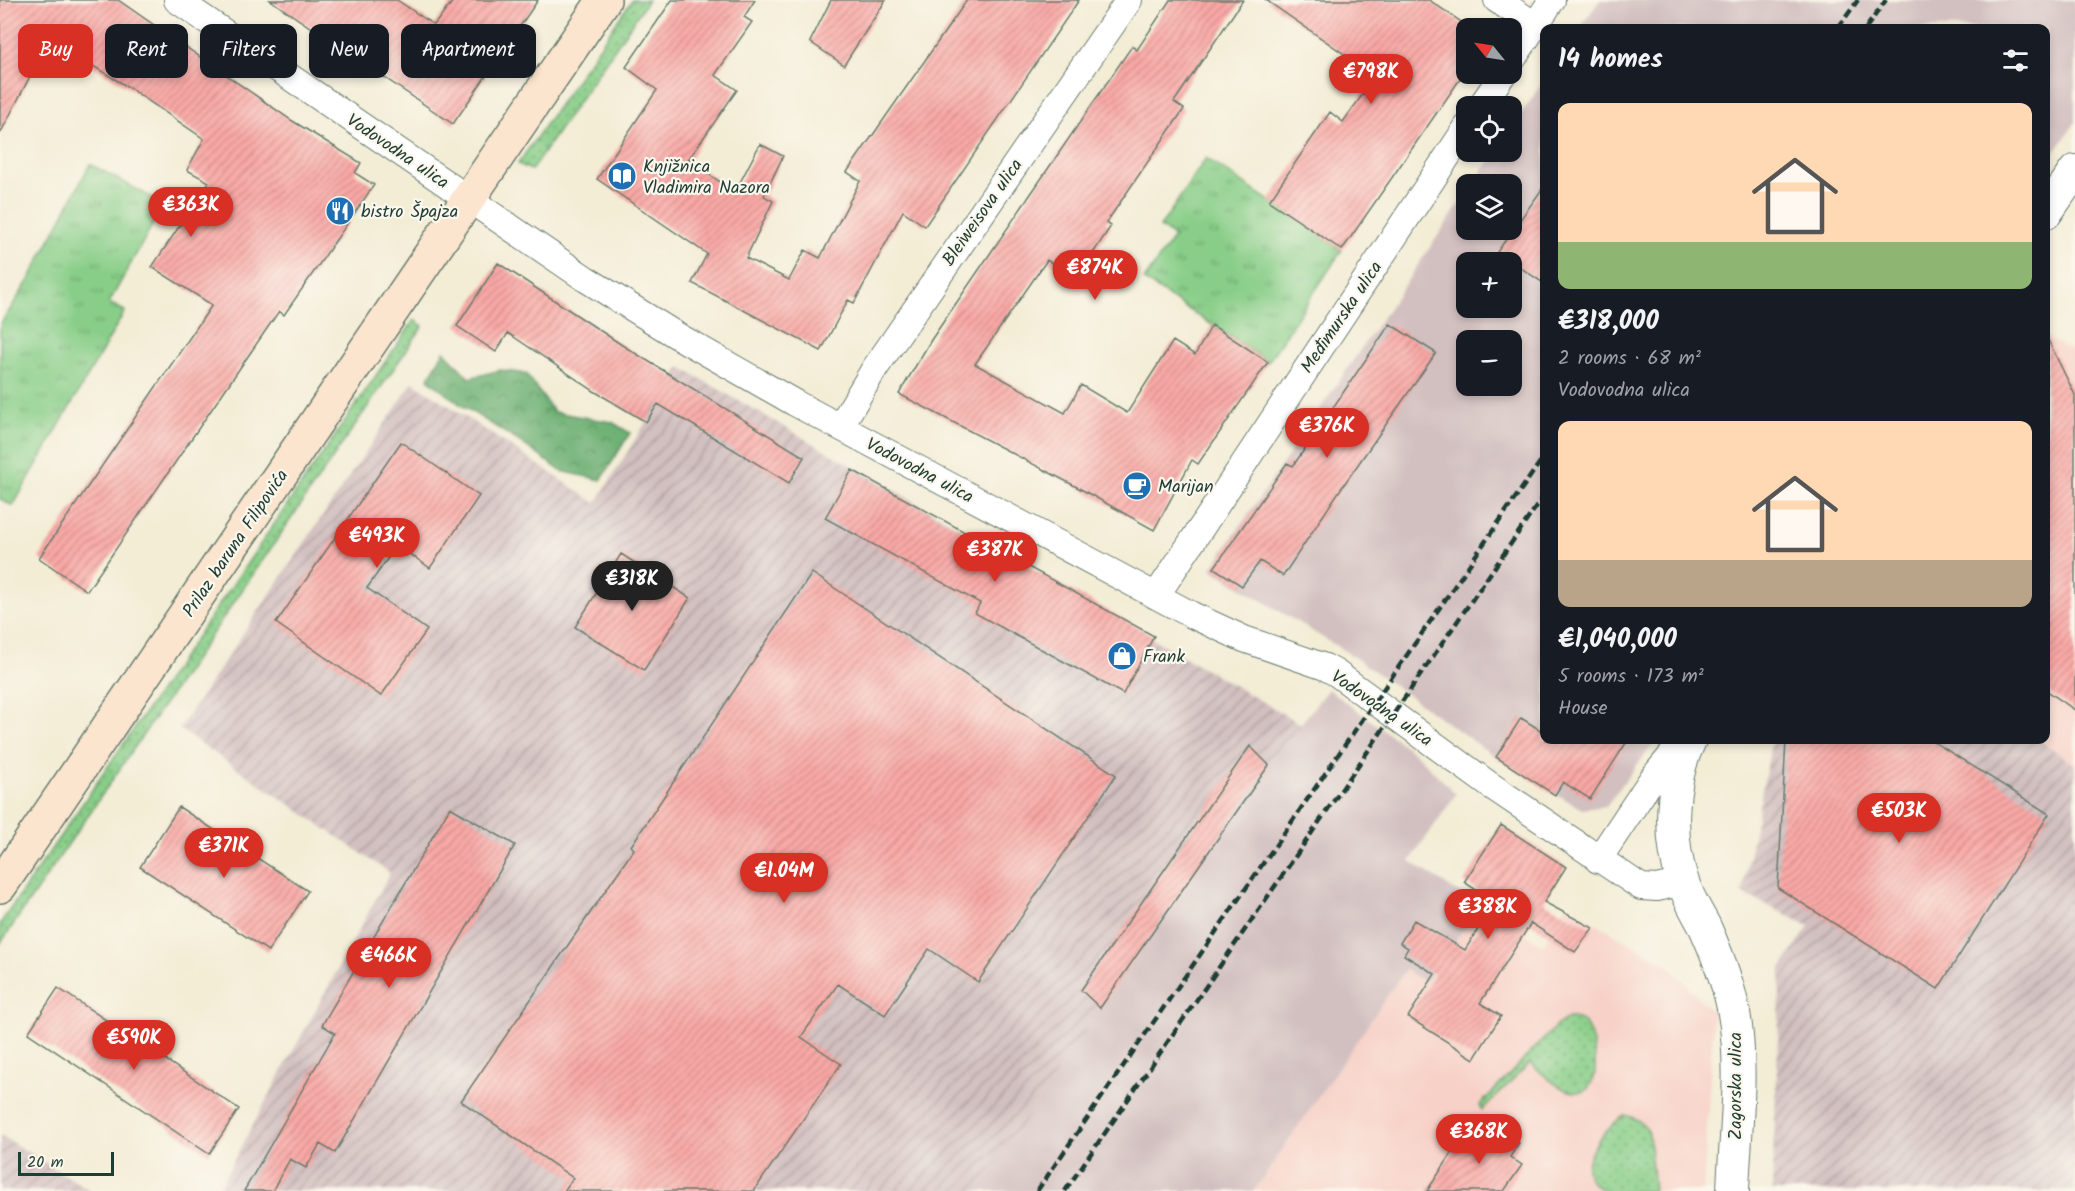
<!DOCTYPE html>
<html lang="en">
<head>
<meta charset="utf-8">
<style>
	:root { --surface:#171b24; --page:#242831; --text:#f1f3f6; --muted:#9ea1a6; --accent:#d93025 }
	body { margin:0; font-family:Kalam,sans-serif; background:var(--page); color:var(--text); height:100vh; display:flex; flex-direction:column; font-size:22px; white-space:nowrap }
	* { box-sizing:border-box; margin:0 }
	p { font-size:20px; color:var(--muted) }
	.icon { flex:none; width:33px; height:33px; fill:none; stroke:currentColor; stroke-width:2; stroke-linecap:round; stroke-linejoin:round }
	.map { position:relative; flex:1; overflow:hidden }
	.details { position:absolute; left:1540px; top:24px; width:510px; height:720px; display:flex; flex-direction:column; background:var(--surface); border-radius:12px; box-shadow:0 3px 9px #0003 }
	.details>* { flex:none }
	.hud { position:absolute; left:18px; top:24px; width:570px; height:54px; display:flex; gap:12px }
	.needle { width:39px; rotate:300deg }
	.fabs { position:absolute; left:1456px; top:18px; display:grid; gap:12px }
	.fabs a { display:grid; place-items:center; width:66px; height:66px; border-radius:12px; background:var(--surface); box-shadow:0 3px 9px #0003; font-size:30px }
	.scale { position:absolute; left:18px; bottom:15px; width:96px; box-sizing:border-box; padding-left:6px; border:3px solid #1f3d34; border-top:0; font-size:16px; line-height:21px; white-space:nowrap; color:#1f3d34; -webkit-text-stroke:4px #fbf7ec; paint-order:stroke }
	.price { position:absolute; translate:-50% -51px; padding:0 14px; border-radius:21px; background:var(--accent); color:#fff; font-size:20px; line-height:39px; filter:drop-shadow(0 2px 3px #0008) }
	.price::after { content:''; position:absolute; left:50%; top:36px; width:18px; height:14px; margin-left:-9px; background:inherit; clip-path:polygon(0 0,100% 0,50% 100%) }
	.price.selected { background:#222; color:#fff }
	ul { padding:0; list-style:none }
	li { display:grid; align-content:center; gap:12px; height:318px; padding:0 18px }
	li span { display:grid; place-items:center; height:186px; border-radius:12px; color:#555 }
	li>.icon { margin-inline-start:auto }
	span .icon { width:108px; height:108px; fill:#fffc; stroke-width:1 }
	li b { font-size:26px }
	h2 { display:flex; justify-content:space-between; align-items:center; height:72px; padding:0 18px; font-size:26px }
	.pill { padding:0 21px; border-radius:12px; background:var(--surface); box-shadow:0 3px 9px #0003; font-size:21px; line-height:54px }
	.pill.selected { background:var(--accent); color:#fff }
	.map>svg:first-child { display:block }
	.built { fill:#f7d1c7 }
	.industrial { fill:url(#industrial-furrows) }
	.railway { fill:#d2bfc0; fill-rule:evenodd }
	.grass { fill:url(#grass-dots); stroke:#54865e; stroke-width:1.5 }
	.forest { fill:url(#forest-crowns); stroke:#467754; stroke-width:1.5 }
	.park { fill:url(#park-tufts); stroke:#54865e; stroke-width:1.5 }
	.building { fill:url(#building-hatch) }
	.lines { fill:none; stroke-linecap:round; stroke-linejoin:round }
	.minor-casing { stroke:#697b6d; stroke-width:28 }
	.tertiary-casing { stroke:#697b6d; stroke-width:34 }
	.secondary-casing { stroke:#697b6d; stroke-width:36 }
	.minor { stroke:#fff; stroke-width:26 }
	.tertiary { stroke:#fff; stroke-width:32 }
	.secondary { stroke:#fbe5cf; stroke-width:33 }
	.rail { stroke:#1f3d34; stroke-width:4.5; stroke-dasharray:9 4.5; stroke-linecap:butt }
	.labels { text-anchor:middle; stroke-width:4.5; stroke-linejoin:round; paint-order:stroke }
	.street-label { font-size:18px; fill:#1f3d34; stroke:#fbf7ec }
	.poi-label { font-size:18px; fill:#1f3d34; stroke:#fbf7ec; text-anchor:start }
</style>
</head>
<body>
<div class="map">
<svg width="2075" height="1191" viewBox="0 0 2075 1191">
	<defs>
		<pattern id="industrial-furrows" width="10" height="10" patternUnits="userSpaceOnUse" patternTransform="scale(1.5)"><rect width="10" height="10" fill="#d2bfc0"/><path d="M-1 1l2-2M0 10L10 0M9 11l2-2" fill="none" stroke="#aa9c9d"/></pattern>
		<pattern id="grass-dots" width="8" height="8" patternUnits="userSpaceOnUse" patternTransform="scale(1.5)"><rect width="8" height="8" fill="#88ce88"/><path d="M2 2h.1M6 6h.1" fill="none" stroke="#6fa870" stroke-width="1.8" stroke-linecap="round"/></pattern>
		<pattern id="forest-crowns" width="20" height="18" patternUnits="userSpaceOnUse" patternTransform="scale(1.5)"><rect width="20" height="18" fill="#6eb174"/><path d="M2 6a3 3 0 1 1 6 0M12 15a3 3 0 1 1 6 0" fill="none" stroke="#5a9160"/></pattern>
		<pattern id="park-tufts" width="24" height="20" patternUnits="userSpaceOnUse" patternTransform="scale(1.5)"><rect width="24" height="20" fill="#88ce88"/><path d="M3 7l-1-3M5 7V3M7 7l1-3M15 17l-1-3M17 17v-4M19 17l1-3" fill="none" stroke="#6fa870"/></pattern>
		<pattern id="building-hatch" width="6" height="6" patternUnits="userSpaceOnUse" patternTransform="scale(1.5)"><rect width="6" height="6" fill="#faa9a6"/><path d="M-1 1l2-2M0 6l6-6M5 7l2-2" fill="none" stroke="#ca8b88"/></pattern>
	</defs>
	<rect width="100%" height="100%" fill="#fbf7ec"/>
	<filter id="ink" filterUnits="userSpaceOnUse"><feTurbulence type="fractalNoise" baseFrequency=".0167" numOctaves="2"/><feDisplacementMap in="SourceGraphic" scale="12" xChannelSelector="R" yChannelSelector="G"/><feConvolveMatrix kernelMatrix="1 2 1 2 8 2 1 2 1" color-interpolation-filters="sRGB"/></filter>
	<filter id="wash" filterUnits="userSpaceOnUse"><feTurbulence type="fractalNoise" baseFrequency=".008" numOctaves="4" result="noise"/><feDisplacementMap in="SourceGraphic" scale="24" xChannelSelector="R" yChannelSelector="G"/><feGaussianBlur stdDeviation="1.35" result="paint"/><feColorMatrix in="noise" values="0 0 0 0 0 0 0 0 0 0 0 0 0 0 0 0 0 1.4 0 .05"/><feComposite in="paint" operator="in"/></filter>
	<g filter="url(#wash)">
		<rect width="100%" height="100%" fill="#f3edd6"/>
		<path class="built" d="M2046 337 2075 353V765L2039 740H2046Z
			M1566 906 1668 965 1714 1014 1703 1191H1254L1405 970 1426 982 1480 907 1543 945Z"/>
		<path class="industrial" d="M680 367 1301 724 1269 765 1100 1008 979 1191H217L390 873 179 729 413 382 596 503Z
			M1772 740H2039L2075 765V1191H1772L1781 969 1809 926 1742 893Z
			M0 1135 91 1191H0Z"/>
		<path class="railway" d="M1600 0H2075V123L2046 165V28H1580Z
			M1545 79V740H1656L1606 806 1582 809 1510 767 1354 657 1211 569 1467 193V230H1512V184H1473L1496 152H1512V127ZM1467 262H1512V308H1467ZM1467 340H1512V386H1467Z
			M1328 689 1416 754 1456 794 1410 861 1480 907 1425 982 1405 970 1254 1191H979L1100 1008 1269 765Z"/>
		<path class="grass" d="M632 0H648L533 168 531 170 518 164Z
			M414 320 423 326 0 944V924Z
			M1568 1018C1573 1018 1578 1018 1582 1021 1594 1030 1597 1065 1594 1078 1592 1083 1589 1087 1586 1091 1565 1098 1545 1075 1530 1063L1482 1110 1480 1105 1557 1025Z
			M1626 1115C1637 1119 1645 1123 1649 1133L1654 1191C1644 1191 1611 1191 1603 1190 1565 1174 1604 1126 1626 1115Z"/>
		<path class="forest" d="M444 351 469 378 501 370 526 374 554 412 612 422 630 433 601 480 561 471 520 442 461 405 428 379Z"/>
		<path class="park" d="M1206 158 1342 250 1268 362 1144 280 1174 237 1160 227Z
			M90 164 164 204 109 303 125 311 13 506 0 499V325L29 280Z"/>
		<g id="blocks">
			<path class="building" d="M0 0H118L291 120 361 163 355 173 374 185 284 315 279 311 87 591 39 558 212 305 152 267 209 182 187 170 204 139 128 87 63 48 50 38 0 134Z
				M270 0H397L434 25 454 0H538L453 124Z
				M672 0H755L744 17 752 22 715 75 737 90 688 160 735 192 760 144 783 156 764 196 773 201 746 258 789 280 805 250 820 258 860 181 847 172 967 0H1079L925 226 903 211 854 303 848 300 821 351 692 283 707 254 597 179 657 90 626 67Z
				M831 0H886L844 65 810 42Z
				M1170 0H1243L1174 102 1184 109 1106 223 1111 226 1076 279 1047 260 975 364 1065 413 1081 385 1127 413 1173 341 1195 355 1212 325 1268 362 1198 464 1192 460 1154 530 1077 487 899 394 931 340 1132 46 1137 50Z
				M1266 0H1429L1467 26V69L1342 250 1269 201 1330 112 1343 122 1376 76Z
				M1545 185V284L1497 252Z
				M498 263 622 345 804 457 789 483 658 404 646 422 594 391 508 333 496 352 457 326Z
				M1390 324 1436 353 1338 493 1283 576 1260 561 1242 586 1214 568 1287 463 1293 466Z
				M2046 336 2075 395V710L2046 690Z
				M401 442 479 496 430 568 397 545 367 588 427 630 381 696 276 623Z
				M852 470 1154 636 1123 694 975 613 980 603 825 518Z
				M621 554 690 598 644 670 575 627Z
				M812 573 1116 775 978 982 929 949 885 1015 838 984 801 1037 841 1064 754 1191H564L573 1178 461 1101 634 849 631 846Z
				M1521 718 1545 733V740H1628L1590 799 1563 782 1555 795 1496 757Z
				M1786 740H1931L2049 814 1938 989 1778 888Z
				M1250 746 1269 765 1100 1008 1081 990Z
				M179 807 308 891 268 951 140 867Z
				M450 807 515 845 335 1153 320 1144 306 1168 290 1159 272 1191H244L335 1033 322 1025Z
				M1501 825 1566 867 1544 902 1593 928 1575 952 1531 923 1480 1003 1501 1016 1474 1059 1408 1017 1435 974 1404 955 1408 948 1400 943 1414 920 1465 950 1495 902 1464 882Z
				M58 988 239 1109 209 1154 28 1033Z
				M1497 1128 1519 1143 1510 1157 1522 1165 1504 1191H1427L1468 1129 1488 1142Z"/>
		</g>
	</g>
	<g filter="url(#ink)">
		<use href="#blocks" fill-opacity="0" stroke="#697b6d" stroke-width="1.5"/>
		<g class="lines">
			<g class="minor-casing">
				<path id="minor" d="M177 0 586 279 676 335 795 403 1192 615 1244 639 1325 667 1336 673 1487 783 1641 887 1657 888 1683 882
					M1497 0 1535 25
					M1512 60 1552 0
					M1481 106 1503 74
					M840 427 873 371 1129 0
					M1156 596 1467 127
					M1598 860 1652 779 1684 740"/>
			</g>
			<g class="tertiary-casing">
				<path id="tertiary" d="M2046 213 2075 171
					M1690 740C1670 781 1668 839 1683 882 1688 898 1697 912 1705 927 1717 954 1729 984 1734 1013 1744 1070 1735 1134 1733 1191"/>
			</g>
			<g class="secondary-casing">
				<path id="secondary" d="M0 886 604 0"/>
			</g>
			<use href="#minor" class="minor"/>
			<use href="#tertiary" class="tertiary"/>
			<use href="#secondary" class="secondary"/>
			<path class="rail" d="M1838 28 1858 0
				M1866 28 1886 0
				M1037 1191 1545 455
				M1065 1191 1545 494"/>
		</g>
	</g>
	<defs>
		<g id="library-disc" transform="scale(1.5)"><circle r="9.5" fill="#1f6fb2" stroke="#fbf7ec"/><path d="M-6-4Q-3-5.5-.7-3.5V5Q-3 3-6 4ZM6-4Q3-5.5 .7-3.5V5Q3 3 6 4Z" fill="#fff"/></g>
		<g id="restaurant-disc" transform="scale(1.5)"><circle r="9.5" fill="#1f6fb2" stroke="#fbf7ec"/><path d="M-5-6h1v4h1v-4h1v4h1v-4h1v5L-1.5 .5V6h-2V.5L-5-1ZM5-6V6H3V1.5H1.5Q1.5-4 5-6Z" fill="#fff"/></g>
		<g id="cafe-disc" transform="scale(1.5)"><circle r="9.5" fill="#1f6fb2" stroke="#fbf7ec"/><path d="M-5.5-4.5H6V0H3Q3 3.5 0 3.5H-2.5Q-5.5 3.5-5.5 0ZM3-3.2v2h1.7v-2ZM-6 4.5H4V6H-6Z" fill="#fff"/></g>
		<g id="shop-disc" transform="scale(1.5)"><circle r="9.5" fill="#1f6fb2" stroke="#fbf7ec"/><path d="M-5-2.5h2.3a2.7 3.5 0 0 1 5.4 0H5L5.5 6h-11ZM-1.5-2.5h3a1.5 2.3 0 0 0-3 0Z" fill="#fff"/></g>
	</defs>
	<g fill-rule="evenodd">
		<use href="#library-disc" x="622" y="176"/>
		<use href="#restaurant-disc" x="340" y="211"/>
		<use href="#cafe-disc" x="1137" y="486"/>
		<use href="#shop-disc" x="1122" y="656"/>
	</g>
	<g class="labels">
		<g class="street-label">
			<text transform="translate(398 151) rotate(34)" y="6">Vodovodna ulica</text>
			<text transform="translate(982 212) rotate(-55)" y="6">Bleiweisova ulica</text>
			<text transform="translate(1341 317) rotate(-56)" y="6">Međimurska ulica</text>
			<text transform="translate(920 470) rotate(28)" y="6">Vodovodna ulica</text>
			<text transform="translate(235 543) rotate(-56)" y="6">Prilaz baruna Filipovića</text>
			<text transform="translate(1382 708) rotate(35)" y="6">Vodovodna ulica</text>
			<text transform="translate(1735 1086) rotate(-90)" y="6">Zagorska ulica</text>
		</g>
		<g class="poi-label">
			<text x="643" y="172">Knjižnica<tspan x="643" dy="21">Vladimira Nazora</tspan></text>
			<text x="361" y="217">bistro Špajza</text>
			<text x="1158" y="492">Marijan</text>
			<text x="1143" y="662">Frank</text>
		</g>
	</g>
</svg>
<div class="fabs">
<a><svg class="needle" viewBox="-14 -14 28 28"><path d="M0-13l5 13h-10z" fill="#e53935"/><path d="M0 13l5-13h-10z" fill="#9ea1a6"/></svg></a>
<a><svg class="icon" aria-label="locate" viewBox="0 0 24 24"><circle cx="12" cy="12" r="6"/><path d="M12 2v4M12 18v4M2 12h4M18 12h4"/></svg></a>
<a><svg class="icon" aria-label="layers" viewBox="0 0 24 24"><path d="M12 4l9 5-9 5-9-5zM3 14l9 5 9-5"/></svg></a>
<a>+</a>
<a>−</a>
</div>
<div class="scale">20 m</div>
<b class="price" style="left:1371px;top:105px">€798K</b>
<b class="price" style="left:191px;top:238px">€363K</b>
<b class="price" style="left:1095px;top:301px">€874K</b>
<b class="price" style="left:1327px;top:459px">€376K</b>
<b class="price" style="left:377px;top:569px">€493K</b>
<b class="price" style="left:995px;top:583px">€387K</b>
<b class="price selected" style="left:632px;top:612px">€318K</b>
<b class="price" style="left:1899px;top:844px">€503K</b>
<b class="price" style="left:224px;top:879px">€371K</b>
<b class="price" style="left:784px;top:904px">€1.04M</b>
<b class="price" style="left:1488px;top:940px">€388K</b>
<b class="price" style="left:389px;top:989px">€466K</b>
<b class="price" style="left:134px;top:1071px">€590K</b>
<b class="price" style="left:1479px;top:1165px">€368K</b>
<div class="hud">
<a class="pill selected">Buy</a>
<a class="pill">Rent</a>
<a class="pill">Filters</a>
<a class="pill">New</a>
<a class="pill">Apartment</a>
</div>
<section class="details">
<h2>14 homes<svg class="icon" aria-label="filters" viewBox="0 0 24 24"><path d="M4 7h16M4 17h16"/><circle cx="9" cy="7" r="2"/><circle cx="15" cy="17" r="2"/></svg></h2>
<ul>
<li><span style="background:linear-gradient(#ffd9b3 75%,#8fb573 0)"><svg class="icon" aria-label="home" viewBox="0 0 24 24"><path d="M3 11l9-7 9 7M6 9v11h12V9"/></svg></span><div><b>€318,000</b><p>2 rooms · 68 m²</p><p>Vodovodna ulica</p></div></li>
<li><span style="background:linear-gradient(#ffd9b3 75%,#b9a48a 0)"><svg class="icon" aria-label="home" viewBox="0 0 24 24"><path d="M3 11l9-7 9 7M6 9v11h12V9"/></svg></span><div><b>€1,040,000</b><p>5 rooms · 173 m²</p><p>House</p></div></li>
</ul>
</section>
</div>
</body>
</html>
